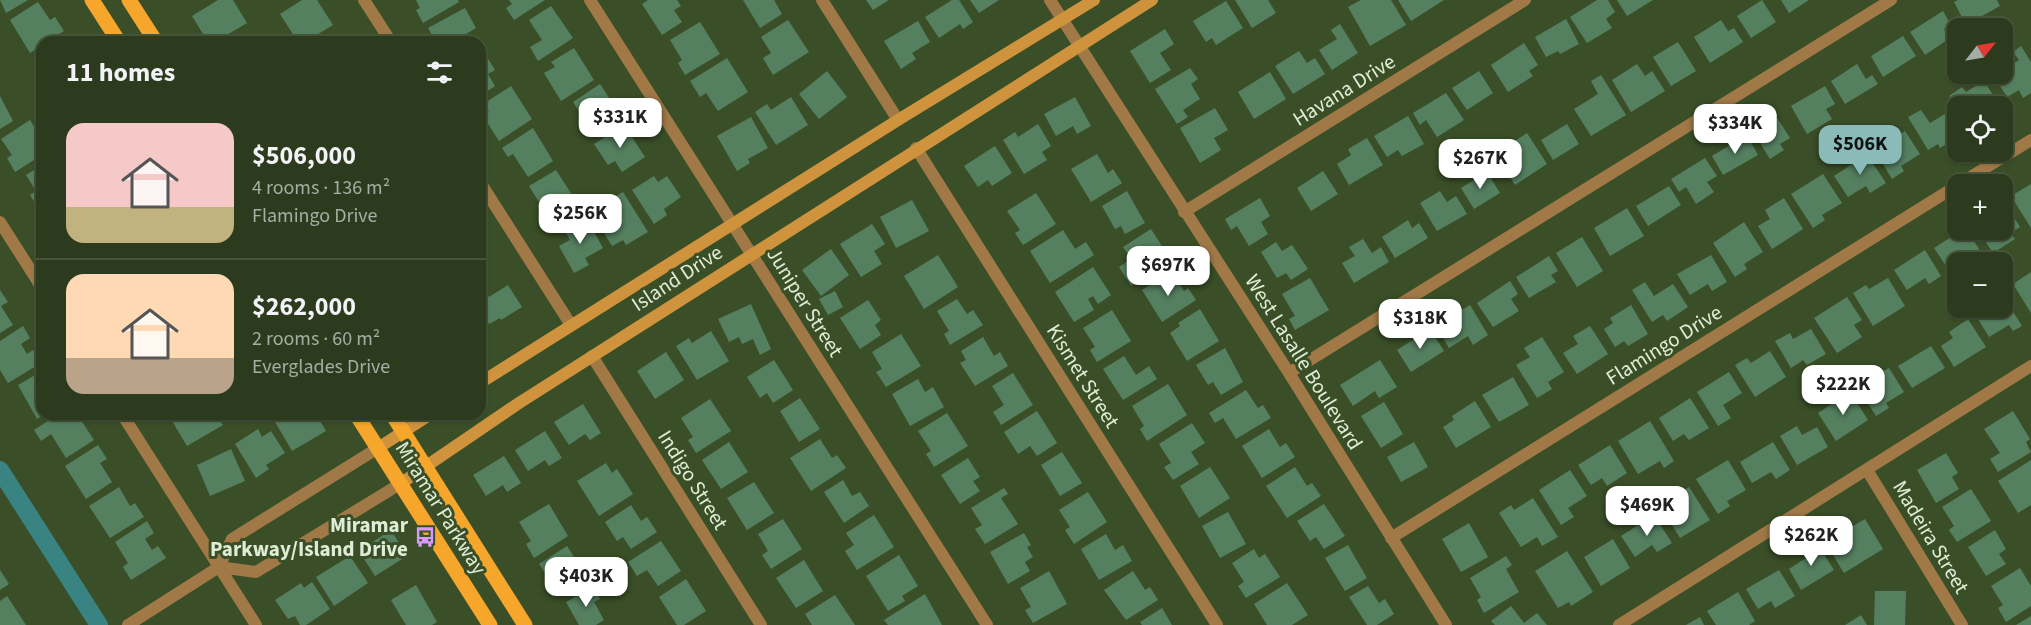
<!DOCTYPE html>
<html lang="en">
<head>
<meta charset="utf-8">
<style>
	:root { --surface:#2c3b1d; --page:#344226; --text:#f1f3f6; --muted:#a6ada4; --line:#48553b; --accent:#8bbbb9 }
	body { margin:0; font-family:"Source Sans 3",sans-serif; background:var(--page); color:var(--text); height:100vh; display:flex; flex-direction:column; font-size:22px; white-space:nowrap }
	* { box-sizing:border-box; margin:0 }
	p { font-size:20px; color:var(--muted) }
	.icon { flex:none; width:33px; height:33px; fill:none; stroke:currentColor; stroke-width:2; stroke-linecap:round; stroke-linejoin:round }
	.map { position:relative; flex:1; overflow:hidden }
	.drawer { position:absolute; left:36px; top:36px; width:450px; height:384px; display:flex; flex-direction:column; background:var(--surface); border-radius:18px; box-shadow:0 2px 4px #0004,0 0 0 2px var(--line) }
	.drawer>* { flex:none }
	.needle { width:39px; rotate:59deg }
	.buttons { position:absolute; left:1947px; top:18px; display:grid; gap:12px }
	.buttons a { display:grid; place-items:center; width:66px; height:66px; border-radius:12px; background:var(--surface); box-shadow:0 2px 4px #0004,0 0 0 2px var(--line); font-size:30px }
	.price { position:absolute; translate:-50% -51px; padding:0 14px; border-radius:12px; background:#fff; color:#222; font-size:20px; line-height:39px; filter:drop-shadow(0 2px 3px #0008) }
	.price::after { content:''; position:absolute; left:50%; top:36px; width:18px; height:14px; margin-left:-9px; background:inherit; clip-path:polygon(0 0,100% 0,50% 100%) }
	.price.current { background:var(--accent); color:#111 }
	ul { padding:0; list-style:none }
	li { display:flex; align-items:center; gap:18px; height:150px; padding:0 30px }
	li+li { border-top:2px solid var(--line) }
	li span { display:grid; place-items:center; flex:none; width:168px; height:120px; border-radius:18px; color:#555 }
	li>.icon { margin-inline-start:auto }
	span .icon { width:72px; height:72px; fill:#fffc; stroke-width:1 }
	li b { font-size:26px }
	h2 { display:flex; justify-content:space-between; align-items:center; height:72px; padding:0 30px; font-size:26px }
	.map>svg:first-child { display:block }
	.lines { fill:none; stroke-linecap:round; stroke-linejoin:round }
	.canal { stroke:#398482; stroke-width:18 }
	.building { fill:#558060 }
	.street { stroke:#a07947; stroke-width:12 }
	.secondary { stroke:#d0933d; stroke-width:12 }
	.primary { stroke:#f5a62b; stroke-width:15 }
	.labels { text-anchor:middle; stroke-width:6; stroke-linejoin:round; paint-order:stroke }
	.street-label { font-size:21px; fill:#e0edd6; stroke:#3a4f27 }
	.poi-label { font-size:21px; font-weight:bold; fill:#e0edd6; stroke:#3a4f27; text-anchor:end }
</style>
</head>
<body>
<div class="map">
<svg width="2031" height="625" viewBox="0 0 2031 625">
	<rect width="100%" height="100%" fill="#3a4f27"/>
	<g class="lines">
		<path class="canal" d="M0 470 99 625"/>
	</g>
	<path class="building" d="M0 0H28L6 13Z
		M218 0H233L247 23 215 42H208L192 16Z
		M302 0H317L333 25 305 42H298L280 14Z
		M416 0H458L459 2 423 23 416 10 420 8Z
		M509 0H545L514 20 506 8 512 4Z
		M648 0H677L681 6 674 10 682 22 662 35 642 4Z
		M743 0H774L782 14 760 28Z
		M866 0H889L873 10Z
		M952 0H959L973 22 963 29 960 24 939 38 925 17Z
		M970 0H999L979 13Z
		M1235 0H1268L1276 13 1252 28Z
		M1361 0H1391L1406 25 1370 46 1348 7Z
		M1398 0H1444L1411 21Z
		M1597 0H1608L1615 12 1606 19 1612 28 1587 43 1570 17Z
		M1617 0H1653L1627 16Z
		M1762 0 1776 22 1751 38 1737 16Z
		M1781 0H1809L1789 13Z
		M1958 0H1997L2000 6 1966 25 1954 2Z
		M1226 1 1243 28 1216 45 1212 38 1206 42 1193 21Z
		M38 2 50 20 55 17 64 31 47 42H42V45L30 53 10 20Z
		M551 6 573 38 538 61 530 47 542 40 529 20Z
		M465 8 476 28 466 34 470 42H436L428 28Z
		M1943 11 1951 25 1944 29 1950 38 1925 55 1910 32Z
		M1566 19 1579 44 1560 54 1558 51 1546 57 1535 37Z
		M788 20 809 52 773 75 763 58 771 53 761 37Z
		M1721 20 1728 31 1734 28 1743 42 1710 63 1694 37Z
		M918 21 930 42 912 53 916 59 901 69 884 41Z
		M700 22 720 54 685 75 678 63 682 60 670 40Z
		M1340 24 1358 53 1332 70 1319 50 1337 39 1331 30Z
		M1165 29 1174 44 1160 53 1171 70 1150 83 1130 51Z
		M333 35 338 42H322Z
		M1903 36 1916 56 1883 77 1871 56Z
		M1678 42 1696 71 1671 86 1653 57Z
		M1524 43 1538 65 1529 71 1533 76 1508 92 1491 65Z
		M2021 46 2031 62V93L2023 98 2019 90 2007 97 1994 76 2002 74V71L2019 60 2013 52Z
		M574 48 594 80 561 101 544 73 555 67 551 62Z
		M1299 51 1307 63 1315 58 1325 74 1293 94 1275 66Z
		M487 57 495 70 488 74 495 86 480 96V61Z
		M727 58 748 92 718 111 706 93 700 97 690 81Z
		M1637 64 1645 76 1652 71 1665 91 1631 112 1612 80Z
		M1857 64 1866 79 1872 75 1878 84 1845 104 1831 81Z
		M1190 68 1198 79 1191 84 1200 99 1183 110 1188 117 1177 124 1155 89Z
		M827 71 847 97 819 119 799 94Z
		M1479 71 1493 93 1467 110 1452 88Z
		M1270 72 1286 99 1254 119 1238 92Z
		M1601 75 1626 115 1591 136 1574 109 1598 94 1591 81Z
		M1984 81 2000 106H1958V109L1949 96 1962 87 1966 92Z
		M600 84 621 116 594 134 573 102Z
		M511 86 532 119 499 141 483 116 489 112 483 104Z
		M1825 86 1835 104 1826 109 1832 119 1807 134 1791 106Z
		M1446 93 1464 120 1437 137 1426 120 1420 125 1413 113Z
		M0 96 13 121 0 129Z
		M791 97 808 125 776 145 755 112 767 104 771 110Z
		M1075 97 1091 126 1077 134 1073 126 1056 136 1044 114Z
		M1215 108 1228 130 1214 138 1221 150 1200 163 1180 128Z
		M1921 110 1930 123 1948 112 1958 127V137L1940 148 1938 144 1928 150 1908 117Z
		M1408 116 1424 144 1402 156 1398 150 1387 157 1374 136Z
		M1776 116 1790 138 1780 144 1784 150 1770 159 1753 132Z
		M751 117 768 148 748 159 750 163 737 171 717 136Z
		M30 120 42 139V155L15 172 7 158 12 155 1 139Z
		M1038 124 1051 146 1042 152 1047 160 1024 174 1003 140 1015 132 1018 137Z
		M1567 124 1579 144 1553 160 1541 140Z
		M624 125 645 157 622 172 615 161 608 165 594 144Z
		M533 128 553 161 528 177 513 154 508 157 502 148Z
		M1893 130 1897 136 1905 131 1920 154 1901 166 1904 171 1892 179 1871 144Z
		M1527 133 1547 164 1515 185 1495 154Z
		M1747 135 1758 155 1723 175 1712 156Z
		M1367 138 1383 165 1349 185 1337 164 1351 155 1348 149Z
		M995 146 1012 173 992 186 988 180 978 187 964 166Z
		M1862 147 1886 183 1870 193 1866 186 1848 197 1834 176 1860 159 1855 151Z
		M1097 154 1108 173 1113 169 1122 183 1091 202 1071 169Z
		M1705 158 1717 176 1707 182 1714 192 1696 204 1686 187 1679 192 1671 179Z
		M42 165V210L40 211 30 195 36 191 26 175Z
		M556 170 574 198 547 215 529 186Z
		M1323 171 1338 194 1311 211 1297 188Z
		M1487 172 1500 193 1474 209 1461 188Z
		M1823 174 1842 203 1822 215 1825 220 1813 228 1791 194Z
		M654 176 658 182 667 176 681 197 664 209 667 215 654 224 632 190Z
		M2031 184V228L2011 196Z
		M1669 186 1681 205 1648 226 1636 206Z
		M1127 191 1145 223 1125 234 1121 226 1115 229 1102 206Z
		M1440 191 1447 202 1456 196 1467 214 1437 231 1420 203Z
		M623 192 648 232 626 245 623 240 612 246 591 212Z
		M1036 193 1056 224 1023 245 1015 233 1020 230 1007 211Z
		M1260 198 1270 216 1261 222 1268 234 1249 246 1237 226 1231 230 1225 219Z
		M1784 198 1803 229 1772 249 1758 226 1770 219 1765 210Z
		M912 200 929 231 896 248 880 217Z
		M2006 205 2020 227 2010 233 2015 239 1993 253 1978 230H2002V207Z
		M1627 208 1644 236 1610 256 1594 228Z
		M586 217 603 248 585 258 589 265 574 273 559 246 570 240 564 229Z
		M1408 220 1412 228 1419 223 1428 238 1395 258 1382 237Z
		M1744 222 1763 252 1744 264 1747 269 1735 277 1713 243Z
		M872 224 885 244 874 251 882 264 861 277 840 244Z
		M1958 228 1967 230 1984 257 1975 262H1959L1948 269 1934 248 1956 234 1954 230Z
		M1151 229 1171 260 1131 286 1119 267 1131 259 1123 247Z
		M1063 230 1075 249 1086 242 1094 255 1050 283 1030 251Z
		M1582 237 1603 271 1577 287 1556 253Z
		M1363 239 1372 253 1381 247 1389 262 1354 283 1342 263 1355 256 1349 247Z
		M1276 242 1282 251 1292 245 1308 269 1291 280 1286 273 1277 278 1261 252Z
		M831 249 849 275 821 296 802 270Z
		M1925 250 1941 276 1929 284 1925 278 1907 290 1894 270Z
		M938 255 958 287 924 309 904 276Z
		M1711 255 1727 282 1712 291 1708 284 1690 295 1677 274Z
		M1549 256 1558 271 1551 275 1556 282 1529 298 1516 277Z
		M1093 267 1111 295 1098 304 1093 296 1088 299 1094 310 1074 322 1055 292Z
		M1171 272 1184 291 1188 288 1196 300 1162 322 1142 290Z
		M2031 272V313L2013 284Z
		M1310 278 1329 310 1295 330 1289 319 1295 316 1282 294Z
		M1888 278 1905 306 1873 326 1853 293 1866 285 1869 289Z
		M1510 281 1518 294 1511 299 1519 311 1493 327 1477 303Z
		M1645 282 1654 296 1673 284 1688 307 1667 321 1663 315 1652 322 1632 290Z
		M480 283 489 297 508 285 522 307 501 320 500 318 489 324 480 310Z
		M0 290 8 302 1 306 13 325 0 333Z
		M835 291 843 307 828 315 819 299Z
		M2002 294 2022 326 2013 331 2009 325 1989 337 1975 314 1986 308H2002Z
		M1847 297 1862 320 1854 325 1862 337 1837 353 1814 318Z
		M957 299 967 314 973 310 983 325 950 345 944 334 949 331 937 311Z
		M868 300 881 320 875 325 881 335 860 349 840 318Z
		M751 304 771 349 760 355 753 339 742 344 739 337 729 342 718 319Z
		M1470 305 1488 335 1473 345 1468 336 1449 348 1436 326Z
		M1631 305 1648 334 1628 346 1624 341 1615 347 1604 329 1613 323 1610 318Z
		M1200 309 1219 341 1187 361 1170 333 1180 326 1178 323Z
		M1112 310 1131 341 1097 362 1090 350 1095 347 1083 328Z
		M1968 319 1986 347 1954 367 1941 346 1953 338 1949 332Z
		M23 326 30 338 21 344 27 354 33 350 41 363 8 383 0 370V341Z
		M1590 326 1608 354 1577 374 1563 353 1578 344 1573 336Z
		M1430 329 1444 351 1411 372 1397 350Z
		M1811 329 1826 354 1807 365 1803 360 1791 368 1775 341 1790 333 1793 339Z
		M711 331 729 361 697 380 676 346 689 338 692 343Z
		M901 334 921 366 886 387 876 372 882 369 872 352Z
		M983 337 994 356 1000 352 1008 366 975 386 960 363 966 360 961 351Z
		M1542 337 1564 372 1548 382 1552 389 1537 398 1516 365 1530 357 1524 348Z
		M1931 346 1945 368 1912 388 1898 366Z
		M1225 348 1243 382 1221 395 1213 382 1208 385 1196 365Z
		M1770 351 1786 377 1755 397 1735 365 1747 358 1751 363Z
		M666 352 684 380 655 399 637 371Z
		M1124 356 1136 375 1149 366 1157 379 1123 400 1103 369Z
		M774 360 793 390 773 403 767 393 760 398 747 377Z
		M1380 360 1397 387 1379 398 1375 391 1353 406 1340 385Z
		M1889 368 1904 392 1886 403 1889 408 1876 416 1854 382 1869 372 1872 378Z
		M42 371V414H45L37 419 18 385Z
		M1729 372 1742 393 1723 405 1731 418 1718 426 1697 392Z
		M1013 373 1033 405 1001 425 993 412 1004 405 992 386Z
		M1513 377 1529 405 1499 422 1482 395Z
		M918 379 925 392 933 387 944 407 910 426 892 394Z
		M1168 384 1187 415 1147 441 1140 429 1144 426 1132 406Z
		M1246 390 1258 408 1263 405 1271 418 1236 439 1223 418 1215 423 1209 413Z
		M1850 392 1868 420 1836 441 1818 413Z
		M800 398 820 429 799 442 780 411Z
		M1690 398 1709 428 1689 440 1684 434 1673 441 1659 418Z
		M710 399 731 431 696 453 688 440 693 437 681 418Z
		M1475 401 1491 427 1456 448 1443 427 1454 420 1452 416Z
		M1384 402 1403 434 1381 448 1361 416Z
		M583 404 601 433 590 440 585 434 569 445 554 422Z
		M1037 411 1057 443 1037 456 1030 446 1018 454 1004 432Z
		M2013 411 2030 439 2026 442 2031 452 1998 472 1990 459 2000 453 1984 429Z
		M947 413 968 446 934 467 926 454 931 451 918 431Z
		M59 414H77L94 440 66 458 51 434 41 441 34 430Z
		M168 414H216L223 425 187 446Z
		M273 414H316L326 431 292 451 271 415Z
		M1650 421 1674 461 1664 468 1660 461 1638 474 1618 441Z
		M1192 423 1205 443 1191 452 1199 464 1173 480 1164 467 1171 463 1159 444Z
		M1797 426 1802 435 1817 427 1828 447 1797 465 1780 436Z
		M258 429 262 437 271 431 285 453 266 465 269 469 256 478 235 444Z
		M1269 429 1280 447 1286 443 1295 457 1262 478 1242 446Z
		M545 431 562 458 549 466 545 460 528 471 515 450Z
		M820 439 832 458 837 455 846 468 811 491 790 458Z
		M729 442 748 472 721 489 702 460Z
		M1414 442 1428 467 1401 482 1387 457Z
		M1773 442 1790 470 1776 479 1771 472 1752 483 1740 462Z
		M98 445 107 459 100 463 112 482 86 499 65 466Z
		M1610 445 1627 473 1607 486 1602 478 1591 485 1578 465Z
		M231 449 245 481 210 496 197 465Z
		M1062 452 1082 483 1060 496 1041 465Z
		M1946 453 1958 473 1952 477 1959 489 1936 503 1917 470Z
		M504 456 521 483 507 492 503 485 486 496 473 475Z
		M968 458 980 477 973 481 980 491 960 504 941 475Z
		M1728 460 1746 490 1727 501 1730 506 1718 514 1696 479Z
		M2031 460V505L2018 513 1998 481Z
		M606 463 612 473 617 469 633 494 599 516 577 481Z
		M1210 467 1230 498 1199 518 1180 486Z
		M1295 467 1307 486 1312 483 1321 496 1287 518 1266 486Z
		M1570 470 1587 496 1568 508 1574 517 1561 525 1539 490Z
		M843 480 852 496 860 492 869 506 844 523 824 492Z
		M754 482 774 513 747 530 727 498Z
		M119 487 130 506 135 503 144 517 110 538 89 506Z
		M1689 487 1710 520 1680 538 1660 506Z
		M1004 488 1008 494 1001 498 1018 524 985 544 975 529 982 525 971 508Z
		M1971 489 1991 521 1957 542 1949 530 1954 526 1942 507Z
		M1088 492 1107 522 1074 544 1065 530 1070 527 1059 510Z
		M1533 498 1558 537 1542 546 1537 537 1521 547 1499 513 1511 505 1514 510Z
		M549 504 568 536 534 558 526 544 531 541 519 522Z
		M1324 504 1345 536 1324 549 1316 537 1310 541 1297 521Z
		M631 505 641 521 647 517 657 532 631 549 623 537 617 541 605 522Z
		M1228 512 1246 544 1220 558 1202 526Z
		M874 515 894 547 857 570 845 551 854 545 846 533Z
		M1654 515 1672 543 1657 552 1652 545 1635 557 1621 536Z
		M783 519 802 549 771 569 762 555 768 551 758 534Z
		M1865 519 1883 549 1844 573 1823 539 1836 531 1838 535Z
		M147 521 154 533 145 539 152 550 158 546 166 558 131 580 123 567 128 563 115 542Z
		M1469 523 1488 557 1461 572 1442 539Z
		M391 530 407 556 375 576 359 551Z
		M1995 530 2006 549 1999 554 2006 564 1986 576 1968 547Z
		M1024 533 1031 545 1027 547 1033 557 1025 562 1030 571 1008 584 990 552Z
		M1106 534 1115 550 1123 545 1132 561 1099 580 1081 549Z
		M1613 539 1630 568 1601 586 1584 557Z
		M661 541 681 571 658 586 647 570 637 576 628 562Z
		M1817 543 1834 570 1801 590 1789 569 1806 558 1802 552Z
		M1348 545 1367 578 1345 591 1325 558Z
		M567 546 587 577 559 595 539 564Z
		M1254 549 1259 558 1265 554 1280 577 1246 598 1238 586 1244 582 1232 563Z
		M1567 551 1593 592 1571 606 1569 602 1558 608 1535 571Z
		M899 555 918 586 902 596 905 601 888 611 866 576Z
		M350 556 368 583 334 606 316 577Z
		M1506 556 1512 565 1506 569 1519 592 1484 613 1477 600 1481 597 1470 578Z
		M804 560 823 591 796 608 776 578Z
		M2020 568 2031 586V606L2006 622 1998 608 2003 605 1991 586Z
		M0 570 9 584 0 590Z
		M1779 570 1795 596 1775 608 1771 601 1758 609 1746 589Z
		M1049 571 1067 604 1033 623 1025 610 1031 607 1020 588Z
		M1133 571 1145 590 1150 587 1158 600 1126 620 1104 590Z
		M686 579 706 611 684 625H677L659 597Z
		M312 582 330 609 306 625H300L295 616 288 619 275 600 301 583 304 588Z
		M1287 583 1308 615 1292 625H1267L1254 604Z
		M416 585 437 622 432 625H406L391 600Z
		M1368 586 1379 603 1385 599 1394 614 1377 625H1367L1349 597Z
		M593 587 600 599 594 602 604 620 596 625H579L566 602Z
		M1875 591H1906L1905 625H1874Z
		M1738 592 1755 621 1749 625H1716L1707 611Z
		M925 594 942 625H888L884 620Z
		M835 595 855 625H812L805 614Z
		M7 596 26 625H0V601Z
		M1511 606 1524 623 1537 613 1547 625H1495L1491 621Z
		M1162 608 1172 625H1142L1140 622Z
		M1861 615 1867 625H1845Z
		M2031 616V625H2016Z
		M1700 617 1704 625H1686Z"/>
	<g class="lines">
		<path class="street" d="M364 0 391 42
			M590 0 987 625
			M822 0 898 120
			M1050 0 1289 373 1446 625
			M916 148 1217 625
			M480 182 571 325
			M1959 184 2031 140
			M1184 212 1525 0
			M0 222 42 288
			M592 356 761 625
			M1289 373 1891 0
			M122 414 256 625
			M1867 470 1962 625
			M1391 538 1958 185
			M219 567 256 572 400 484
			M128 625 219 567 232 539 378 448
			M1619 625 2031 366"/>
		<path class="secondary" d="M480 383 898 120 1094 0
			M378 448 431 414
			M400 484 519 403 1152 0"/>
		<path class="primary" d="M92 0 119 42
			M129 0 156 42
			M356 414 490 625
			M392 414 525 625"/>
	</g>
	<defs>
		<g id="bus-bare" transform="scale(1.62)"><path d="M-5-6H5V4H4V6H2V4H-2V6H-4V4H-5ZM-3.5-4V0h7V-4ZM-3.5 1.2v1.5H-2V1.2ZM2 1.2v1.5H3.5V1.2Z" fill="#d69bfa" stroke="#3a4f27" stroke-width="2.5" paint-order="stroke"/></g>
	</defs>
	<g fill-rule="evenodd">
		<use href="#bus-bare" x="425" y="537"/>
	</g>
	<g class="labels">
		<g class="street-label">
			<text transform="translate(1344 90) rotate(-32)" y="7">Havana Drive</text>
			<text transform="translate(677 278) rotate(-33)" y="7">Island Drive</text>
			<text transform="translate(805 302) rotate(58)" y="7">Juniper Street</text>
			<text transform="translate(1664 345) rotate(-32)" y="7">Flamingo Drive</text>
			<text transform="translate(1304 362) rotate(58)" y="7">West Lasalle Boulevard</text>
			<text transform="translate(1083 376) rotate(58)" y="7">Kismet Street</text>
			<text transform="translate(693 480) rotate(58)" y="7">Indigo Street</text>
			<text transform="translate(441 508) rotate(58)" y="7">Miramar Parkway</text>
			<text transform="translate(1931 537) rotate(59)" y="7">Madeira Street</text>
		</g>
		<g class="poi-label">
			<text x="408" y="532">Miramar<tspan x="408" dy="24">Parkway/Island Drive</tspan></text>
		</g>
	</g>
</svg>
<div class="buttons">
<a><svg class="needle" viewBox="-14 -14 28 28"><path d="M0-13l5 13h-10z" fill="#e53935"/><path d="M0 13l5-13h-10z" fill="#a6ada4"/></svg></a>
<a><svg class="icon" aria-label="locate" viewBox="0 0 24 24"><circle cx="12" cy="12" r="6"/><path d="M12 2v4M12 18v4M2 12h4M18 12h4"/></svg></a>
<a>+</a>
<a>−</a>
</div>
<b class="price" style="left:620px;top:149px">$331K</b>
<b class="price" style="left:1735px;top:155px">$334K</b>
<b class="price current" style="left:1860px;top:176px">$506K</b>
<b class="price" style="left:1480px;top:190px">$267K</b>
<b class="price" style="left:580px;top:245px">$256K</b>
<b class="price" style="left:1168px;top:297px">$697K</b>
<b class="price" style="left:1420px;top:350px">$318K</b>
<b class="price" style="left:1843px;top:416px">$222K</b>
<b class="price" style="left:1647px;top:537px">$469K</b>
<b class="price" style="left:1811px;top:567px">$262K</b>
<b class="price" style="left:586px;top:608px">$403K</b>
<section class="drawer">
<h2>11 homes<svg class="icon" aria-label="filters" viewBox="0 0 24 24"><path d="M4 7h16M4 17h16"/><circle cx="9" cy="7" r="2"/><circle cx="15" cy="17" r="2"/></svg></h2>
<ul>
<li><span style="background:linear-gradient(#f6c9c9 70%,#c2b280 0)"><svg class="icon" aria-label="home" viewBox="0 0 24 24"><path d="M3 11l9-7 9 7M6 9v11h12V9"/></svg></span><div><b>$506,000</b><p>4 rooms · 136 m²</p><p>Flamingo Drive</p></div></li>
<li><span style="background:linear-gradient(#ffd9b3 70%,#b9a48a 0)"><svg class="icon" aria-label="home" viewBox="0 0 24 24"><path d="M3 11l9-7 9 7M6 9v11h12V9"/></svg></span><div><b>$262,000</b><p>2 rooms · 60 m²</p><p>Everglades Drive</p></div></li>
</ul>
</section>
</div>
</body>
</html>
